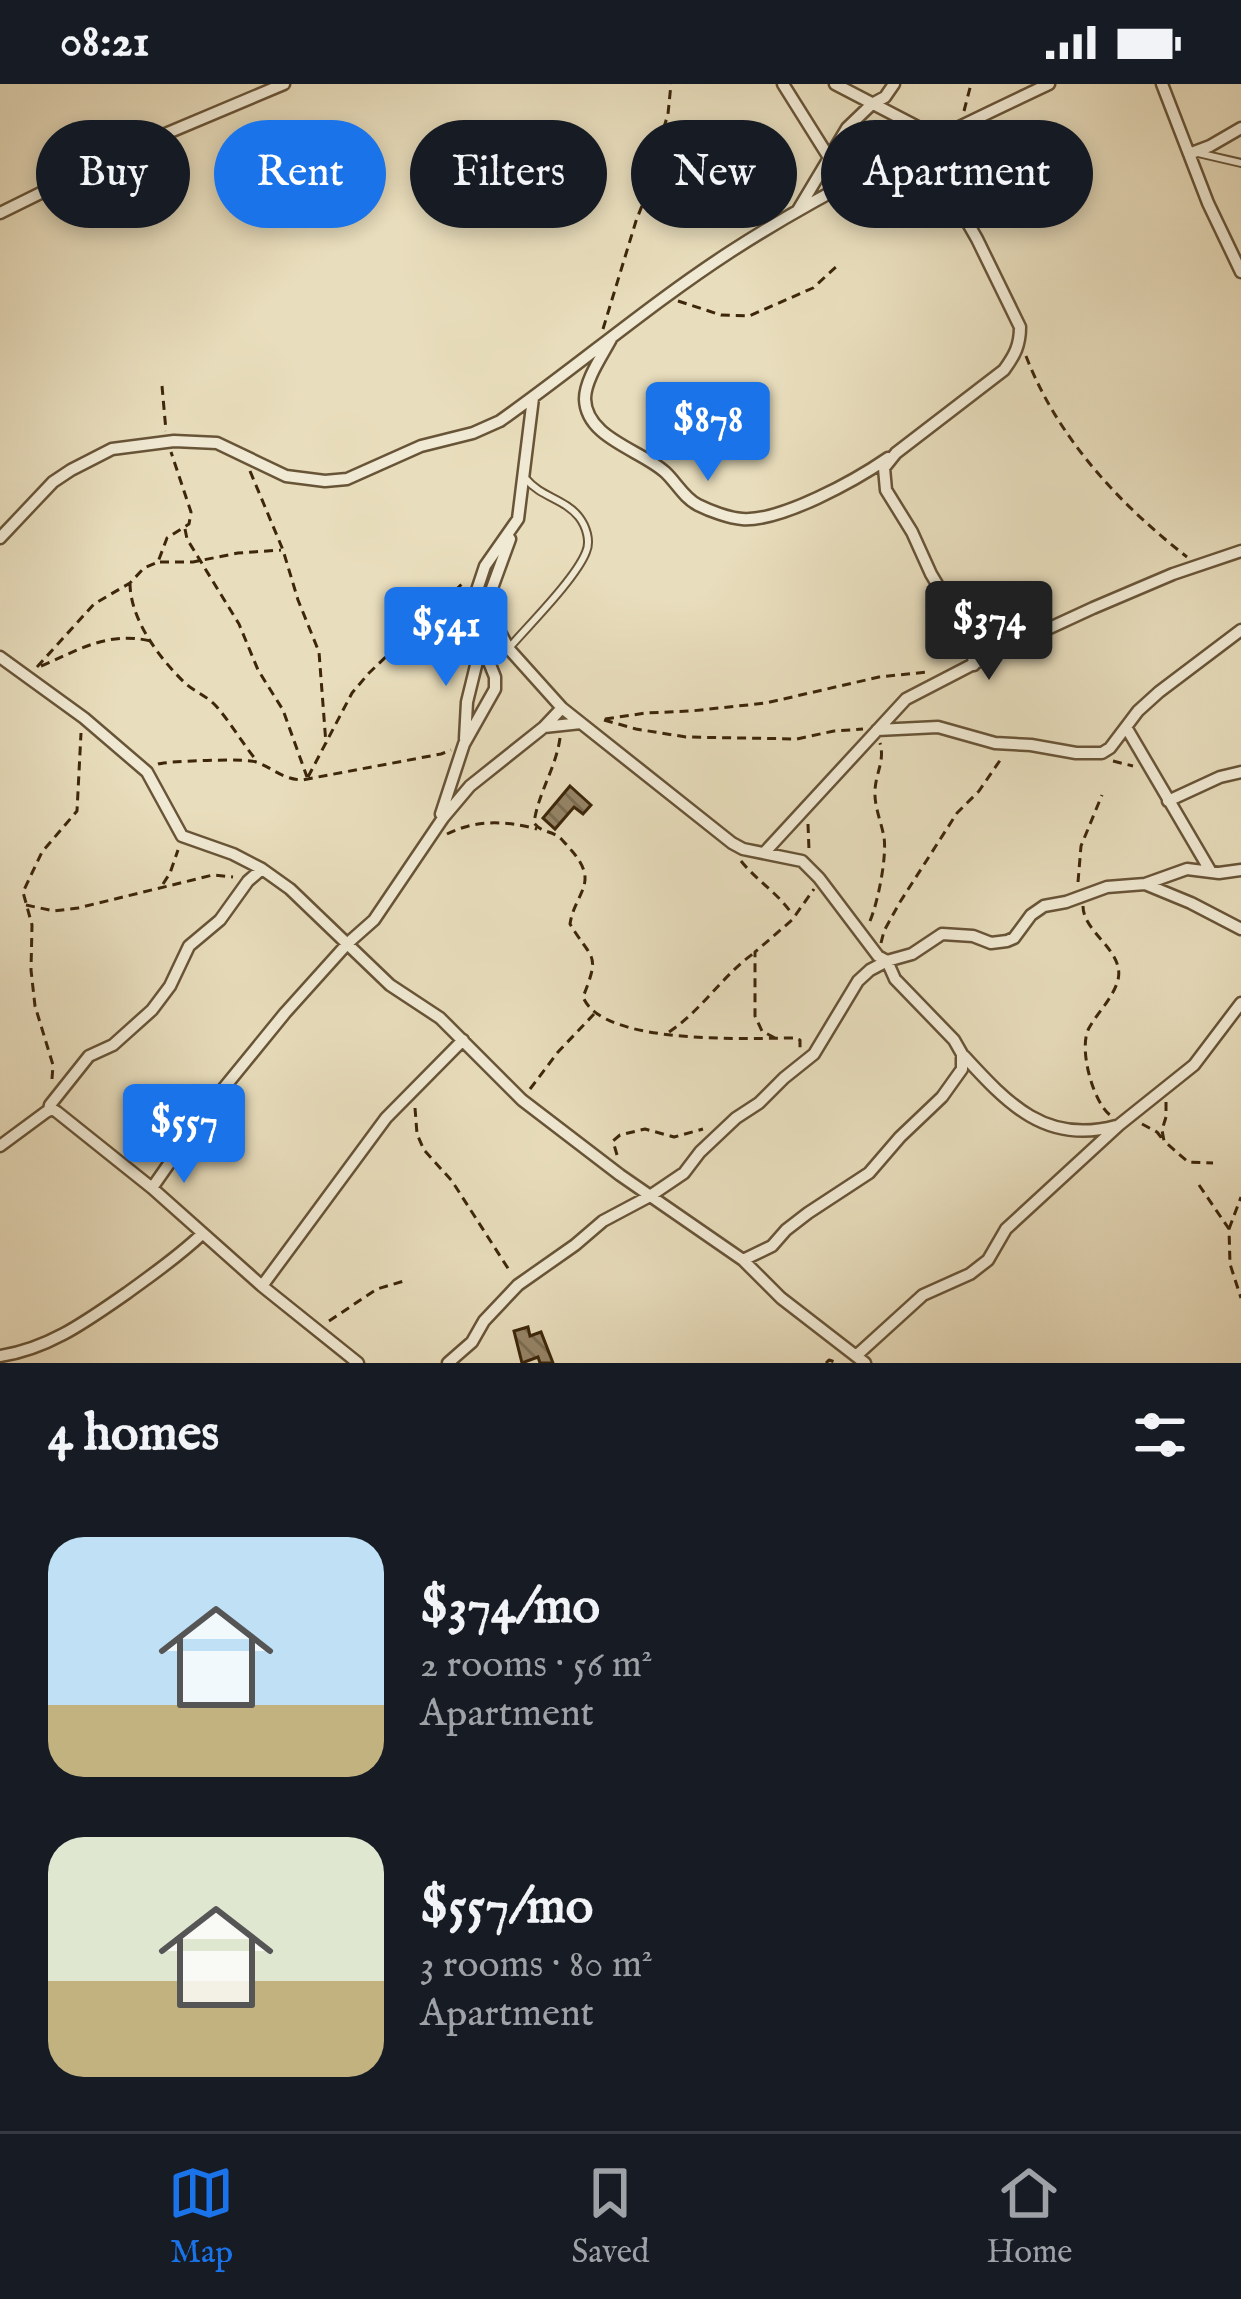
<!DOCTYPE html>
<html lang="en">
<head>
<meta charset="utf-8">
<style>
	:root { --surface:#171b24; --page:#242831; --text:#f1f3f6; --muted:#9ea1a6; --line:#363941; --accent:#1a73e8 }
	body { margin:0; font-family:"IM FELL English",serif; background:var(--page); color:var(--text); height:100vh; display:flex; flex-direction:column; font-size:45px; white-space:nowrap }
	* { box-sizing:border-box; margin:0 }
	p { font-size:39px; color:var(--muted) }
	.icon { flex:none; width:66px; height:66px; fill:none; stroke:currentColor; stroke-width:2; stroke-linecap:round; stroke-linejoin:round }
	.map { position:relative; height:1279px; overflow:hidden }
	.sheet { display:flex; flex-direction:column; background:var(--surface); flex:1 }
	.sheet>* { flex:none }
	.banner { position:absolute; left:36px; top:36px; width:1170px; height:108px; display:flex; gap:24px }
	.price { position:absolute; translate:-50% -102px; padding:0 27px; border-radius:12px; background:var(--accent); color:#fff; font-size:39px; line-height:78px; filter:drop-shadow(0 3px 6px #0008) }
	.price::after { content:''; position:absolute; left:50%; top:72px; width:36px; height:27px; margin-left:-18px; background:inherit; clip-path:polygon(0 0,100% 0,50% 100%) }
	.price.current { background:#222; color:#fff }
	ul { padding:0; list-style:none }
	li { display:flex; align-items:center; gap:36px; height:300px; padding:0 48px }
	li span { display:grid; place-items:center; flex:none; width:336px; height:240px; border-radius:36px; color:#555 }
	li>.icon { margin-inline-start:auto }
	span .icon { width:144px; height:144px; fill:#fffc; stroke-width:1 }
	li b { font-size:51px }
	h2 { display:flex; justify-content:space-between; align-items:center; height:144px; padding:0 48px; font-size:51px }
	.tag { padding:0 42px; border-radius:54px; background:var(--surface); box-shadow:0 6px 18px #0003; font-size:42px; line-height:108px }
	.tag.current { background:var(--accent); color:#fff }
	.status { display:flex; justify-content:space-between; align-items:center; height:84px; padding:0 60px; background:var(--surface); direction:ltr }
	.status svg { height:33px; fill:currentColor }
	.menu { display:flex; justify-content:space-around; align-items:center; height:168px; border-top:3px solid var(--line); background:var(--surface); font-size:33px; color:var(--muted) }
	.menu a { display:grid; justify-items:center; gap:6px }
	.menu .current { color:var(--accent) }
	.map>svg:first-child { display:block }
	.building { fill:url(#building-back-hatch); stroke:#3d260b; stroke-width:3 }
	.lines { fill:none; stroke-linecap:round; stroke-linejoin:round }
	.service-casing { stroke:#685437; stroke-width:10 }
	.minor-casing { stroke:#685437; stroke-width:15 }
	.path { stroke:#3d260b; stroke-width:3; stroke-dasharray:9 6; stroke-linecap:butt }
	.service { stroke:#f0e9d3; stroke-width:6 }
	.minor { stroke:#f0e9d3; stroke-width:10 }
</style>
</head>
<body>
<div class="status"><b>08:21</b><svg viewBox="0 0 49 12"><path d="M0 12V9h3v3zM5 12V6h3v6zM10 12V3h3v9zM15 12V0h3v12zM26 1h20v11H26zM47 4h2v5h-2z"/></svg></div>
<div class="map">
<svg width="1241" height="1279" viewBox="0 0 1241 1279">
	<defs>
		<pattern id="building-back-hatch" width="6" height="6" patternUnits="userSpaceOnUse" patternTransform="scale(3)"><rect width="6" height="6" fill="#968567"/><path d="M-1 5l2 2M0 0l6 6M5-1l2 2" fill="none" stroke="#7c6d53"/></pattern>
	</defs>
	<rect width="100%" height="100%" fill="#e8ddbc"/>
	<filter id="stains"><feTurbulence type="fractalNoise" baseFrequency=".00167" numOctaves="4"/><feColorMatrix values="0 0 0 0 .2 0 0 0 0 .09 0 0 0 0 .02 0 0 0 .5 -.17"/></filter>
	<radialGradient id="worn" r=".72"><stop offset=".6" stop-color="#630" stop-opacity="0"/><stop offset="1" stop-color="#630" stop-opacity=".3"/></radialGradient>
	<path class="building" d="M570 702 591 721 583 730 574 723 555 745 543 734Z
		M528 1243 530 1252 541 1248 553 1279H540L538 1273 522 1279 514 1247Z"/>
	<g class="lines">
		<g class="service-casing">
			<path id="service" d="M1198 69 1241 79
				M509 564C529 541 576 494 586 468 591 457 586 442 579 433 565 415 541 413 526 395"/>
		</g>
		<g class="minor-casing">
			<path id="minor" d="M783 0 830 75 852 82 875 85
				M835 0 935 52
				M1162 0 1208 119 1241 188
				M949 48 943 88 946 101 977 155 1020 243C1020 261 1015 271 1004 286L896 369 884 384 886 406 912 448 931 490 971 557 974 581
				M1189 70 1210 62 1241 44
				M798 126 847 44 872 20 885 13 894 0
				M0 129 132 64 284 0
				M611 255C602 272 585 296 585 315 586 354 641 366 665 388 676 398 684 414 698 421 710 427 729 434 742 435 781 438 856 396 888 374
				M533 314 518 435 485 482 477 506 509 565 562 624 732 759 743 765 802 777 819 794 878 872 887 877 895 895 954 956 962 970V985L942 1013 900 1053 869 1089 808 1129 786 1146 772 1162 743 1176
				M0 454 53 398 71 386 112 365 174 357 217 359 286 392 325 397 347 395 421 362 473 349 500 337C578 282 650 220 730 168 830 103 942 51 1049 0
				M491 529V507L510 455
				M0 573 84 634 147 688 182 752 233 770 262 785 290 805 390 901 440 934 522 1016 620 1091 743 1176 781 1214 865 1279
				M544 643 581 639
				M1126 643 1211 788
				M877 646 938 643 995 659 1031 661 1076 669H1102L1110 664 1138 627 1159 608 1241 546
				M465 655 467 618 481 561
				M1168 717 1220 693 1241 688
				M441 730 464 660 495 605V593L481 558 479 517
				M764 769 906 615 989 572 1093 524 1173 490 1241 467
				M1145 800 1191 819 1241 845
				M964 972C1008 1020 1046 1061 1116 1042
				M49 1026 50 1021 89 972 113 961 152 926 170 902 189 862 220 836 248 797 262 785
				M0 1062 46 1028 52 1025 57 1028 152 1104 262 1202 358 1279
				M152 1104 210 1021 285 929 348 859 374 836 443 734 470 702 544 643 562 624
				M262 1202 386 1034 463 956
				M857 1271 923 1211 970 1190 988 1176 1006 1145 1119 1041 1194 981 1241 919
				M0 1272C49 1265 88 1236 127 1209 153 1190 178 1173 202 1150
				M448 1279 472 1258 484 1237 518 1201 575 1161 603 1137 650 1112 684 1089 700 1068 736 1034 759 1019 784 994 814 970 858 897 870 886 887 877 912 870 942 850 973 852 991 859 1007 857 1014 854 1031 831 1044 822 1066 818 1107 803 1145 800 1187 785 1219 789 1241 786"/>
		</g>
		<path class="path" d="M964 27 971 0
			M678 217 721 231 749 232 813 204 837 182
			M603 245 636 137 651 99 657 66 668 30 671 0
			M1026 272C1057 353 1119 420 1187 473
			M162 302 166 347
			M250 387 283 466 298 516 319 568 326 660
			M185 445 187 455 239 540 258 586 283 626 307 693
			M160 478H193L238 469 281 466
			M130 499C130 535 159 574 185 599 195 608 207 612 216 622 231 639 242 659 257 677
			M41 582C79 566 107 547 151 557
			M37 583 94 520 130 499 144 484 158 478 167 454 189 440 191 428 171 368
			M605 635 646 629 691 627 766 619 879 593 927 588
			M604 636 636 645 686 653 797 655 834 647 863 645
			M560 654C556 684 538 709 534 739 542 749 549 746 559 753 560 753 571 766 572 767 600 800 575 808 570 840 592 877 601 868 583 913 603 962 749 954 796 954L800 956V965
			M1113 677 1133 682
			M158 680C167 677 248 674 256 678 273 684 282 695 302 696L441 670 451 666
			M308 693 352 609 369 589 465 497
			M808 740 809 766
			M447 750C477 735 506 737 537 745
			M741 777C757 797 778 809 792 830
			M1078 798 1081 762 1102 711
			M163 800 170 789 178 766
			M26 821 54 827 78 824 213 791 233 793
			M1083 822C1083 849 1125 866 1118 896 1113 914 1098 928 1089 944 1078 964 1093 1018 1110 1031
			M870 837C878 818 887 773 884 753 881 737 874 722 875 706 876 688 885 677 880 659
			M881 859 884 847 900 818 957 729 979 707 1003 672
			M669 948C702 926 722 892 754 869
			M775 954 762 947 755 932V868L792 836 814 805
			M52 995 53 981 35 922 31 886 32 841 23 808 42 768 77 727 81 649
			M530 1005 558 968 594 930
			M1166 1018V1033L1162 1046 1164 1057 1188 1078 1213 1079
			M415 1024 417 1050 424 1066 452 1097 511 1189
			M1142 1040 1157 1048 1164 1057
			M617 1071 613 1057 620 1051 645 1045 674 1053 703 1045
			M1199 1101 1229 1145 1230 1180 1241 1214
			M1229 1145 1241 1113
			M329 1237 377 1205 404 1197
			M826 1279 829 1276 838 1279"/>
		<use href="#service" class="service"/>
		<use href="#minor" class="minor"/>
	</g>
	<rect width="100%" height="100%" filter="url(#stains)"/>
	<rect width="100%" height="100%" fill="url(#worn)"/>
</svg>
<b class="price" style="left:708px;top:400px">$878</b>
<b class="price current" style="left:989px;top:599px">$374</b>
<b class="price" style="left:446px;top:605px">$541</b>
<b class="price" style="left:184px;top:1102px">$557</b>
<div class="banner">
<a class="tag">Buy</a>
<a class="tag current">Rent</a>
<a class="tag">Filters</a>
<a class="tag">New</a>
<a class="tag">Apartment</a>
</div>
</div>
<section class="sheet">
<h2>4 homes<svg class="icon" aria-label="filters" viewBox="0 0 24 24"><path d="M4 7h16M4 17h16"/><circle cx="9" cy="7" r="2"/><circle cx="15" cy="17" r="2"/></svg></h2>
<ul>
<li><span style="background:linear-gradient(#bfe0f5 70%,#c2b280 0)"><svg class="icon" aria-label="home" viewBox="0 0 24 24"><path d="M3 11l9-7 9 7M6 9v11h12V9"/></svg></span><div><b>$374/mo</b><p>2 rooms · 56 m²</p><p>Apartment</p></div></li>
<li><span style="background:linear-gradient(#dfe7d0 60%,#c2b280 0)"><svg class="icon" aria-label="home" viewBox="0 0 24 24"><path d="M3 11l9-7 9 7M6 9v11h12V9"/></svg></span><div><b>$557/mo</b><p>3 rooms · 80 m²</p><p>Apartment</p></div></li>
</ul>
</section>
<nav class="menu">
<a class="current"><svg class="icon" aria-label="map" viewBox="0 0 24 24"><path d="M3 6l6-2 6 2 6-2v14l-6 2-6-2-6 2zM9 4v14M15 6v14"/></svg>Map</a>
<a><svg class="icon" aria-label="saved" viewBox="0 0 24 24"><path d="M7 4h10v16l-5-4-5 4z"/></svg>Saved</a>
<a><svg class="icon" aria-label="home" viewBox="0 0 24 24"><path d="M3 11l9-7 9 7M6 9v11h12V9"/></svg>Home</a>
</nav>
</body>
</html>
